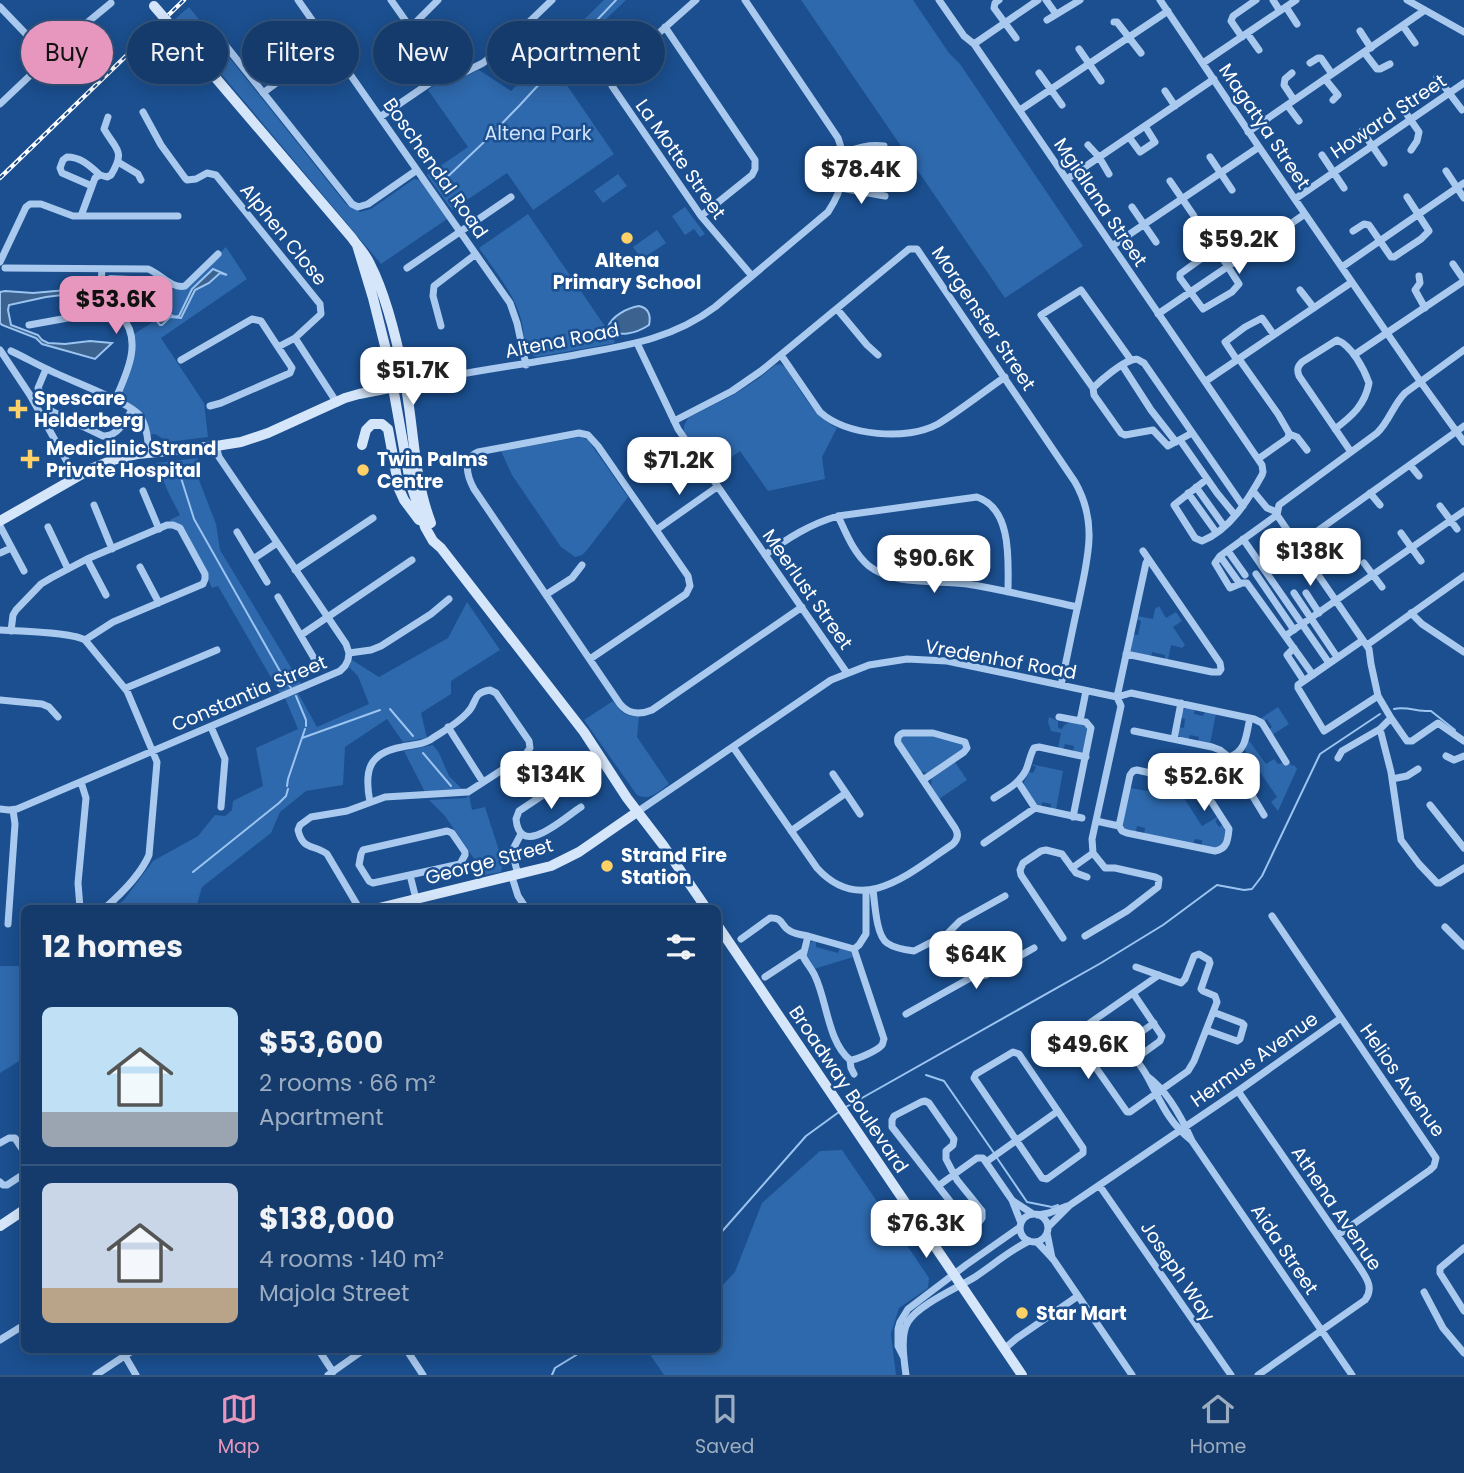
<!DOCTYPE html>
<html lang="en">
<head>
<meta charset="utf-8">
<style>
	:root { --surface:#143b6b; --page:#214673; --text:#f1f3f6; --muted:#9dadc1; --line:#33557e; --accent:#e797bd }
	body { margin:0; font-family:Poppins,sans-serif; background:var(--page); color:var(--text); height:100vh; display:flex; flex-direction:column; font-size:26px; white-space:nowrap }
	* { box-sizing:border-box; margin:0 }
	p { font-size:23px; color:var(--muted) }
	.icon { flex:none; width:38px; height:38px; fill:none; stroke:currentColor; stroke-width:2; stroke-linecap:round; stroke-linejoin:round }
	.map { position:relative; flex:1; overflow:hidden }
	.sheet { position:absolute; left:21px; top:905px; width:700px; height:448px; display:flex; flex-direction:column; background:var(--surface); border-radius:10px; box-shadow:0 4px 18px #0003,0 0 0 2px var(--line) }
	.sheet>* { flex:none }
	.top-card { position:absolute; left:21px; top:21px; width:700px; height:63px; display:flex; gap:14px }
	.price { position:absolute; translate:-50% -60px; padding:0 16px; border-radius:14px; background:#fff; color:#222; font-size:23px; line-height:46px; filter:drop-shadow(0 2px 4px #0008) }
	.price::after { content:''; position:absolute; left:50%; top:42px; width:21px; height:16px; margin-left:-10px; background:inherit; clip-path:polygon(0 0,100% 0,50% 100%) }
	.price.selected { background:var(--accent); color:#111 }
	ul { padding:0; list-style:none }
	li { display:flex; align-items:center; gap:21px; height:175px; padding:0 21px }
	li+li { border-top:2px solid var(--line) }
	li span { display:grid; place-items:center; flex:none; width:196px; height:140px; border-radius:10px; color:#555 }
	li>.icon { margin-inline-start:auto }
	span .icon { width:84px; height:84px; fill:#fffc; stroke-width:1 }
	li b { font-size:30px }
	h2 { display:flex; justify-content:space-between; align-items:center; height:84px; padding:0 21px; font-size:30px }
	.pill { padding:0 24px; border-radius:32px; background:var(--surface); box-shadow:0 4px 18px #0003,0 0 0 2px var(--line); font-size:24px; line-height:63px }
	.pill.selected { background:var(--accent); color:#111 }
	.tab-bar { display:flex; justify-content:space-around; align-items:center; height:98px; border-top:2px solid var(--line); background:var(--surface); font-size:19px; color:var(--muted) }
	.tab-bar a { display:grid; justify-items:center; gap:4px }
	.tab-bar .selected { color:var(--accent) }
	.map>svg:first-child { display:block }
	.green { fill:#2e69ad }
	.water { fill:#3c6290; stroke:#9cc4f0; stroke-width:2 }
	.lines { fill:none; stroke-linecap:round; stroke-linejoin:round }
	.stream { stroke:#9cc4f0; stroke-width:2 }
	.street { stroke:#a9c9ee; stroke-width:7 }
	.secondary { stroke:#d6e6fa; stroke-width:10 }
	.rail-casing { stroke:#fff; stroke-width:4.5 }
	.rail { stroke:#1b4f8f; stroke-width:2; stroke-dasharray:5; stroke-linecap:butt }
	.secondary-bridge { stroke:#d6e6fa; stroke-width:10 }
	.poi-dot { fill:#ffd166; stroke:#1b4f8f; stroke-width:2.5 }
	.labels { text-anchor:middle; stroke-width:5; stroke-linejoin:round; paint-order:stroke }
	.street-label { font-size:19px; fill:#fff; stroke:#1b4f8f }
	.park-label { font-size:19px; fill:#cfe3fa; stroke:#1b4f8f }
	.poi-label { font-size:19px; font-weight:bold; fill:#fff; stroke:#1b4f8f; text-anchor:start }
</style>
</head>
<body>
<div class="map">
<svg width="1464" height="1375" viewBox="0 0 1464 1375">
	<rect width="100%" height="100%" fill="#1b4f8f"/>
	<path class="green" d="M604 0H626L555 68 614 154 533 210 507 173 452 210 427 175 468 147 428 90 445 78 468 75 479 70 511 91Z
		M801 0H913L949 53 960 64 1083 246 1005 298Z
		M189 7 346 204 360 212 371 209 414 179 420 180 447 219 381 264 175 19Z
		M618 174 627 186 603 203 594 191Z
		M685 207 705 234 700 237 694 229 685 235 672 216Z
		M528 214 613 338 615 343 537 357C522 353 525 332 521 319 514 293 494 270 479 248Z
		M657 230 666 243 642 259 633 247Z
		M226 247 247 279 161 338 204 403 208 437 168 442 155 434 147 435 144 424 116 399 123 382 131 336 156 320 175 287H185Z
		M780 364 785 367C800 389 813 416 837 428L822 457 825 479 768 491 740 451 712 471 684 431V426L688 418 735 394 758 379 775 365Z
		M580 437 588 440 628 497 587 550 582 555 575 557 561 547 512 475 501 451Z
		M198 458 194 467 216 524 220 550 301 684 280 693 218 586 212 588 208 579 207 572 184 528 179 524 171 522 170 520 180 515 169 494 156 463Z
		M467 602 500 650 451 681V694L421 713 427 738 403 742 387 719 345 747 343 785 306 791 280 812 271 833 202 887 196 908H114L124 900 153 861 198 836 215 815 225 816 232 810 233 801 263 786 256 748 298 729 285 698 298 693 317 727 369 704 358 676 349 667 352 660 379 677 448 638Z
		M1159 606 1166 618 1176 612 1182 621 1173 627 1185 645 1182 648 1171 645 1168 660H1165V655L1152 652 1151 657 1132 653 1130 649 1133 634 1138 635 1141 621 1136 619 1137 616 1153 619 1155 609Z
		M613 701C621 712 625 717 639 716L637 737 669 784C658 792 650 801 637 795L584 720Z
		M1187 707 1195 709 1194 714 1203 716 1205 711 1216 713 1210 744 1198 742 1199 737 1190 735 1188 740 1178 736 1179 727 1184 728 1185 719 1181 718 1182 711Z
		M1278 707 1289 724 1272 735 1268 730 1272 727 1267 719 1262 722 1260 719Z
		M1049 717 1058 721V728L1062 729C1066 719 1082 721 1089 728L1084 751 1079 753 1073 752 1074 746 1065 744 1063 750 1058 748 1061 733 1051 731 1048 722Z
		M929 735 963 744 964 748 931 772 927 773 920 771 901 744V740L904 736Z
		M1247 738 1266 764 1274 759 1278 764 1282 763 1285 766 1290 763 1292 766 1294 765 1297 769 1278 811 1271 802 1277 797 1245 750Z
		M433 745 439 753 449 776 461 788 462 790 425 792 404 751Z
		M955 762 967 780 939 799 931 786 932 778Z
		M1031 764 1063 771 1056 810 1051 809V804L1042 802 1041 807 1037 805 1023 785 1028 772 1033 773 1036 767Z
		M1157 777 1173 780 1172 785 1180 787V792L1202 826 1219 816V817L1215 821 1219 827 1224 824C1229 833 1225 842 1218 848L1202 846V840L1195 839 1193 844 1144 834 1145 828 1137 826 1136 832 1123 828 1122 824 1130 788 1153 792Z
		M469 795 472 810 485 807 503 863 501 872 485 875 445 816 429 800 466 798Z
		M813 941 816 942V947L838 953 840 948 850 951 853 957 814 969 806 956 809 944Z
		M24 964V1058L0 1073V966H21Z
		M842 1150 929 1278 928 1288 899 1308 891 1334 896 1375H664L651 1356 659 1349H718V1290L735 1272 762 1203 820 1151Z"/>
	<path class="water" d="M213 269 227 275 220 273 209 283 195 290 181 318 170 317 162 325H160L156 320 161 311 131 285 118 280 98 284 92 289 78 293 46 297 9 305 8 310 11 325 38 335 42 340 48 343 65 344 90 341 112 343 95 359 42 344 36 338 2 325 0 323V292L5 291 33 293 78 289 82 286 84 280 87 279H104L110 276 130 277C133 282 169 314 173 316 175 317 177 316 179 316L192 289Z
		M639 306C649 308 651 316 649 325 637 333 617 339 608 327 612 316 627 308 639 306Z"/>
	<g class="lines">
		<path class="stream" d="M442 182 483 143 519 106 543 80 558 61 616 0
			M176 462 194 519 285 680 291 688
			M296 696 306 720V726
			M390 709 413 736
			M1394 709C1406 706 1419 712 1431 711L1455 730
			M302 738 380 710
			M423 753 451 786
			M287 786 288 779 305 729
			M193 872 279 803 286 796 288 789
			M926 1075 944 1081 994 1153
			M846 1107 1101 963 1163 925 1217 885 1244 890 1252 889 1262 876 1320 754 1380 714
			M997 1158 1027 1202 1052 1207 1058 1205
			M718 1236 806 1136 839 1112
			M552 1375 555 1368 586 1349"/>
		<path class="street" d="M298 0 510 303 517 323 526 365
			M391 0 443 74
			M696 0 615 72 612 79V86L701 216 752 276
			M939 0 964 36 974 44 1262 465 1263 472 1262 475C1248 500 1230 530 1202 541L1195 538 1174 505 1207 479
			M999 0 995 3 994 8 1016 38
			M1046 0 1056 14
			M1160 0 1259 147 1420 381 1464 442
			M1273 0 1280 11
			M1407 0 1464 32
			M0 7 48 57
			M1286 7 1297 24
			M1047 20 1080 0
			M1114 22H1117L1141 53
			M1403 26 1415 43
			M411 27 438 0
			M665 27 755 160V169L752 175 701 216
			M1360 31 1371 48
			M1247 33 1259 50
			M218 36 352 204 358 207 368 204 417 170
			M1242 37 1231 21 1233 16 1256 0
			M974 44 1038 0
			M1079 49 1101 81
			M1364 52 1377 69H1380L1390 64
			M1203 63 1296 0
			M1310 63 1318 58H1321L1332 74
			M1039 73 1062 105
			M1292 73 1285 79 1284 85 1294 100
			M1437 77 1462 110
			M1325 79 1338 95 1333 100
			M1165 91 1175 106
			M263 93 328 44
			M1399 103 1419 132 1417 141 1411 150
			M0 104 77 31 111 3
			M1287 105 1299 121
			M1020 110 1168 11
			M143 112 161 145 185 178 187 180 196 179 207 173 216 175 320 304 321 314 295 338 337 403
			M380 117 443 74 465 72 483 63 502 48 552 0
			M1362 131 1384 163
			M1248 132 1425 10
			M1129 137 1140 152 1155 142 1145 126
			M1088 145 1099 157 1109 174
			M843 153C857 148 869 144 884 146
			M1322 155 1344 188
			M1210 157 1232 190
			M118 162 138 174 141 180
			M1446 171 1464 198
			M1067 179 1214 79
			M1170 181 1194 216
			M92 186 62 173 60 168 63 160 67 157C81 157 90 166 100 175
			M841 188 885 196
			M1295 199 1464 83
			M1132 207 1156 242
			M81 216 95 178 100 175 107 177 111 175C126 150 116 150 104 129L108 117
			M1353 231 1364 224 1369 225 1391 257H1394L1421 239 1429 231 1407 197
			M1112 246 1259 147
			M1216 248 1239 284 1232 292 1203 309 1180 278V274L1216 248 1253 224 1256 226 1277 256
			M0 262 26 207 30 204H41L73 216H178
			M1453 264 1464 280
			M1342 267 1464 183
			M5 268 148 269C161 274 171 289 185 286L218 254
			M407 268 511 197
			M102 269C101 286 98 297 112 310 114 311 119 315 121 316 144 340 126 375 115 400
			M1419 276 1420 283 1415 290 1425 308
			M1300 290 1314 308
			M837 309 867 345 878 355
			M1158 314 1305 214
			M29 325 112 310
			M441 326 433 296 434 286 476 254
			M637 343 678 429 847 673
			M0 350 30 395 76 478
			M11 351C24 357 36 364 49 370 68 380 130 402 140 416 147 426 148 441 149 453
			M781 355 820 412C847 436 907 441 938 424 961 410 983 392 1005 377
			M1354 355 1464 281
			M1239 359 1278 414 1289 433 1288 438 1258 459
			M181 360 252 319 261 321 278 347 295 338
			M1237 360 1225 342 1245 327 1262 318 1274 335
			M1122 365 1151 410 1176 442
			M46 369 38 388 51 411 103 436C117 437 126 421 132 409
			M1206 381 1352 282
			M406 385C462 372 523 365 580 354 630 345 674 338 715 307L828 212C844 188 848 165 838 138L745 0
			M1093 388 1041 315 1081 290 1131 360
			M210 406 221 403 290 373 292 368 278 347
			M674 421 732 391 761 371 909 249H917L1075 482C1099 524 1087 560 1078 605 1072 631 1067 658 1061 685
			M1335 429C1352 416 1365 405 1369 383 1364 369 1352 346 1337 340L1302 362C1297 367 1297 370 1299 376L1351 452
			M1192 433 1168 446 1153 430 1125 435 1121 433 1094 395 1093 388C1101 380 1121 363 1132 360 1138 358 1138 360 1144 363L1243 506
			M1289 434 1297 437 1307 450
			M1180 440 1217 493 1235 515
			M1410 465 1419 476
			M1196 487 1224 526
			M143 491 159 529
			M1253 491 1267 508 1277 512
			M1188 493 1216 532
			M1370 493 1380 505
			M94 505 112 549
			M1440 506 1457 529
			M1277 515 1369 649 1371 664 1378 696 1391 718 1380 729 1342 751 1338 758
			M1277 515 1279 505 1377 433C1389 422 1393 405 1405 393L1464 350
			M1277 515 1220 556 1215 563 1230 588 1242 583H1247L1313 675
			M838 516C846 533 854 554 869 566 894 586 936 580 967 584 1004 590 1041 599 1077 607
			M0 526 24 571
			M48 527 68 569
			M656 530 717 487
			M237 532 267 582
			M1401 533 1421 561
			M1243 539 1329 663
			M1298 545 1464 426
			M1228 551 1245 575
			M0 553 11 548
			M765 555C788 538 810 524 838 516L977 497C1013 509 1008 563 1008 592
			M1220 556 1240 584
			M87 559 106 595
			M253 559 277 543
			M1364 563 1382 587
			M140 567 159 603
			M295 570 373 518
			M1256 574 1294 630
			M1294 593 1337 657
			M1306 593 1319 613
			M547 594 572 578 582 565
			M278 597 318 665
			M1411 613 1422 624 1464 652
			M0 630C19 631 71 632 85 640L127 691 157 762 149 855C140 876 121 894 105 908
			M11 631 13 615 16 610 41 584 51 578 87 559 167 525H173L180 528 205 574V579L203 584 113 622 85 640
			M301 635 412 560
			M1285 636 1464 511
			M1363 640 1298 685V688L1324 731 1378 696
			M1367 645 1464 576
			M1294 648 1287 655 1304 681
			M349 653 371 650 381 646 431 614 449 599
			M1126 654 1212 672H1219L1221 669 1220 663 1143 551
			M590 659 686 594 690 586 688 576 598 446 588 435 579 433 478 452C462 459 467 476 474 489L620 704C628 714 640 715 652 710L802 607
			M126 688 217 650
			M1117 697 1146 563 1148 559
			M0 700 42 704 49 707 58 717
			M1059 717 1086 722 1091 728 1073 817
			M1391 718 1407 741H1412L1438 723 1464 741
			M1080 721 1086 691
			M211 727 225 759 221 807
			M448 727 483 782
			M1380 729 1391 772 1401 840 1419 864 1437 883H1440L1464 868
			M1134 731 1212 747 1220 750 1229 757 1264 815
			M1174 739 1181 703
			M733 747 817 868C862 918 911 872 953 844 958 839 959 834 955 828L898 743C897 739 898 735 903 733H933L965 742 967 748 964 752 923 780
			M1446 756 1454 760 1464 756
			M1229 757C1247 751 1246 734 1250 718
			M1392 779 1407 776 1418 769
			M564 781 519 811 516 819C520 860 565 817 581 807
			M1018 782 1035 808
			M846 793 860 814
			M994 798C1006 790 1019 784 1026 770 1029 763 1030 755 1034 748L1039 747 1086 757
			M1430 805 1464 848
			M0 809 9 810 17 809 340 671 345 666 348 660 349 653 346 644 219 457 216 446
			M637 812 831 680 869 665 907 659 947 661 1117 697 1131 693 1254 719 1262 723 1286 762
			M1096 821 1119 826 1122 831 1127 833 1215 851C1227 849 1228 840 1229 829L1200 784 1137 770 1133 771 1130 775 1119 826
			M447 831 452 833 465 852V855L460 864 373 883 369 881 359 865 361 854 363 850Z
			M791 831 846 793 833 774
			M984 843 1035 808 1082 818
			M1093 853 1092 839 1121 706 1117 697
			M1072 868 1093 853
			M410 875 416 899
			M518 875 512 851 521 834
			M512 877 518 896 526 908
			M873 890C875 904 876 935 887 943 894 948 906 950 914 951L947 934 960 921 1005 896
			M80 908 78 883 86 798 81 782
			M359 908 327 854C314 844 303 851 298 830L300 825 311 817 347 811 385 797 468 792 525 755 530 748 529 741 496 693 490 690C471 693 478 703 467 713 457 724 442 732 430 740 421 745 411 745 402 747 368 753 364 771 370 802
			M1272 916 1436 1158 1434 1166 1430 1170 1338 1235
			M8 924 15 824 13 810
			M1445 927 1464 946
			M947 934 972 977
			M1085 936 1127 911 1158 887 1159 879 1155 877 1115 868H1105L1093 853
			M1063 938 1021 875 1020 870 1023 863 1041 851 1046 850 1062 854 1076 873 1087 877
			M741 939 770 918C784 917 780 926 790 931 795 934 802 935 808 936
			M854 949 808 936 803 956C806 963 812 969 815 976 827 1001 828 1042 850 1060L851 1068 854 1074
			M854 949 859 945 866 934V891
			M765 977 803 952
			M1133 993 1162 1036 1160 1041 1135 1059
			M906 1014 972 977 986 975 1034 948
			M1206 1030 1237 1041 1240 1039 1244 1025 1242 1023 1213 1012
			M1073 1035 1127 1112H1130L1188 1071 1194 1061 1217 1002 1215 996 1203 991 1201 989 1210 963 1209 960 1199 954 1194 956 1185 979 1181 983 1136 967
			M1125 1044C1132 1055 1141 1065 1147 1076 1161 1102 1168 1122 1191 1140
			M1051 1050 1159 975
			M1013 1052 1019 1054 1083 1148V1153L1047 1179 1042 1178 974 1078 976 1074Z
			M1103 1059 1154 1023
			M850 1060C856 1060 877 1051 882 1045 883 1044 883 1041 884 1039L854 949
			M1147 1076C1168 1091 1182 1118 1192 1141L1352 1375
			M1238 1091 1358 1265C1365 1276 1375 1287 1365 1300L1258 1375
			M925 1101 929 1103 954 1139 953 1145 946 1151V1159L957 1180 982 1211V1218C979 1224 973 1226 967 1223L892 1127V1120L894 1116 921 1102Z
			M0 1143 9 1138H15L24 1152
			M986 1162 1058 1111
			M0 1182 3 1185H7L24 1174
			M1099 1185 1231 1375
			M938 1186 977 1158H983L1012 1200 1021 1223
			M1013 1201 1033 1214
			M1020 1228a14 14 0 1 1 28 0a14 14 0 1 1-28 0Z
			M1038 1215 1049 1213 1067 1206
			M1048 1227 1070 1205 1238 1091 1341 1018
			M1047 1233 1052 1258
			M1037 1242 1053 1259 1132 1375
			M1464 1248 1440 1268V1273L1464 1311
			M1424 1292 1443 1328 1464 1353
			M0 1340 24 1325
			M318 1349 333 1372
			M406 1349 423 1375
			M1004 1349 1017 1338 1078 1296
			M125 1356 136 1375
			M904 1358 898 1346V1329L900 1322 908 1309 966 1265 1020 1227
			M96 1375 135 1349
			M328 1375 365 1349
			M906 1375C904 1360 900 1335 908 1322 918 1305 957 1288 975 1277 993 1265 1009 1251 1029 1241"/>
		<path class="secondary" d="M180 36 352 238C358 247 365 253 370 264 386 295 397 341 404 376 414 425 413 476 431 523
			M357 245 373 298 387 354 410 482 425 527 433 541 441 548 584 732 627 798 663 845 706 908
			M362 445 366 430 372 424H382L388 429 399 489 404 500 419 520
			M0 521 91 469 113 460 138 454 216 446 241 442 268 433 345 398 359 394 400 386
			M379 908 551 866 579 852 637 812
			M718 926 1022 1375
			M0 1226 24 1210"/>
		<g class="rail-casing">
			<path id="rail" d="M0 178 184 0"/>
		</g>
		<use href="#rail" class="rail"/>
		<path class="secondary-bridge" d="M154 6 180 36"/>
	</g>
	<g class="poi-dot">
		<circle cx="627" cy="238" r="7"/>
		<path d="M14.5 398.5h7v7h7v7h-7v7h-7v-7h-7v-7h7z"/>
		<path d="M26.5 448.5h7v7h7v7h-7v7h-7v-7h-7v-7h7z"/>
		<circle cx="363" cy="470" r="7"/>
		<circle cx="607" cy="866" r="7"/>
		<circle cx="1022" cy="1313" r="7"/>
	</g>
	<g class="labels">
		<g class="street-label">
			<text transform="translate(1388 116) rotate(-34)" y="7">Howard Street</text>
			<text transform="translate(1265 126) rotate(56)" y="7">Magatya Street</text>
			<text transform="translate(681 159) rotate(55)" y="7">La Motte Street</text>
			<text transform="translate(436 168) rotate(55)" y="7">Boschendal Road</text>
			<text transform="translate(1101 202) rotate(56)" y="7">Mgidlana Street</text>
			<text transform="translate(284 234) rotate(51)" y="7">Alphen Close</text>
			<text transform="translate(984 318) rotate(56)" y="7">Morgenster Street</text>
			<text transform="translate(562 340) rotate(-11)" y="7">Altena Road</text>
			<text transform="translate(808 589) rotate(55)" y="7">Meerlust Street</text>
			<text transform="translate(1001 659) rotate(10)" y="7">Vredenhof Road</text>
			<text transform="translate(249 693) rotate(-23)" y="7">Constantia Street</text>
			<text transform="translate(489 861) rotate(-15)" y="7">George Street</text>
			<text transform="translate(1254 1059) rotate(-35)" y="7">Hermus Avenue</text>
			<text transform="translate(1403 1080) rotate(55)" y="7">Helios Avenue</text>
			<text transform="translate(849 1089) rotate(56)" y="7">Broadway Boulevard</text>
			<text transform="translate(1337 1208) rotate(56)" y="7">Athena Avenue</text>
			<text transform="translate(1285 1249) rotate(56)" y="7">Aida Street</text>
			<text transform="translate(1178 1271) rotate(56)" y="7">Joseph Way</text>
		</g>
		<g class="park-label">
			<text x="538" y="140">Altena Park</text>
		</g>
		<g class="poi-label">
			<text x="627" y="267" text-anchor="middle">Altena<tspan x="627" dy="22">Primary School</tspan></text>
			<text x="34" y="405">Spescare<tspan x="34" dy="22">Helderberg</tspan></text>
			<text x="46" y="455">Mediclinic Strand<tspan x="46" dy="22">Private Hospital</tspan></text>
			<text x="377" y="466">Twin Palms<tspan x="377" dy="22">Centre</tspan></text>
			<text x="621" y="862">Strand Fire<tspan x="621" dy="22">Station</tspan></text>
			<text x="1036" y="1320">Star Mart</text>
		</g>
	</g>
</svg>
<b class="price" style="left:861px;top:206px">$78.4K</b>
<b class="price" style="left:1239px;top:276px">$59.2K</b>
<b class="price selected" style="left:116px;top:336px">$53.6K</b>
<b class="price" style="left:413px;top:407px">$51.7K</b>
<b class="price" style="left:679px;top:497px">$71.2K</b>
<b class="price" style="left:1310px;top:588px">$138K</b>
<b class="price" style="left:934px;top:595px">$90.6K</b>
<b class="price" style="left:551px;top:811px">$134K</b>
<b class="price" style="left:1204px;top:813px">$52.6K</b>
<b class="price" style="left:976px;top:991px">$64K</b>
<b class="price" style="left:1088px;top:1081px">$49.6K</b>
<b class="price" style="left:926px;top:1260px">$76.3K</b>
<div class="top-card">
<a class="pill selected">Buy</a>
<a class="pill">Rent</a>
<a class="pill">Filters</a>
<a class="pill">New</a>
<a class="pill">Apartment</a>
</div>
<section class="sheet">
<h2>12 homes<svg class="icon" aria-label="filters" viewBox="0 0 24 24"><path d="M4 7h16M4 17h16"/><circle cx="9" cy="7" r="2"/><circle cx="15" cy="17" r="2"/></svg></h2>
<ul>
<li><span style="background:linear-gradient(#bfe0f5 75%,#9aa5b1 0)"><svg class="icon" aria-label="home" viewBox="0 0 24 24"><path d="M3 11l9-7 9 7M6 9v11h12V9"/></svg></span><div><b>$53,600</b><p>2 rooms · 66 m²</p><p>Apartment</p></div></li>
<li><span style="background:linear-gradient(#c9d6e8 75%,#b9a48a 0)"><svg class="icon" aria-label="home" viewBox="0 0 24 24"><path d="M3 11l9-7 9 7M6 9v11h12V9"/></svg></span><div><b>$138,000</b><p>4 rooms · 140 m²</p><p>Majola Street</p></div></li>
</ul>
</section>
</div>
<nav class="tab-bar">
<a class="selected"><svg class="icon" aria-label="map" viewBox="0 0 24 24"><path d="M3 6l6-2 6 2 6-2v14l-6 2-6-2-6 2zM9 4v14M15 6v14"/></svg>Map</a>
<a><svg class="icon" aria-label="saved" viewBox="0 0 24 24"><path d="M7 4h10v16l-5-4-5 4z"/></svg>Saved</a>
<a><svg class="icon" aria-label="home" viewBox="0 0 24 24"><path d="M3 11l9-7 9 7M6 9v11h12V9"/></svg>Home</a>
</nav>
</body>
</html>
